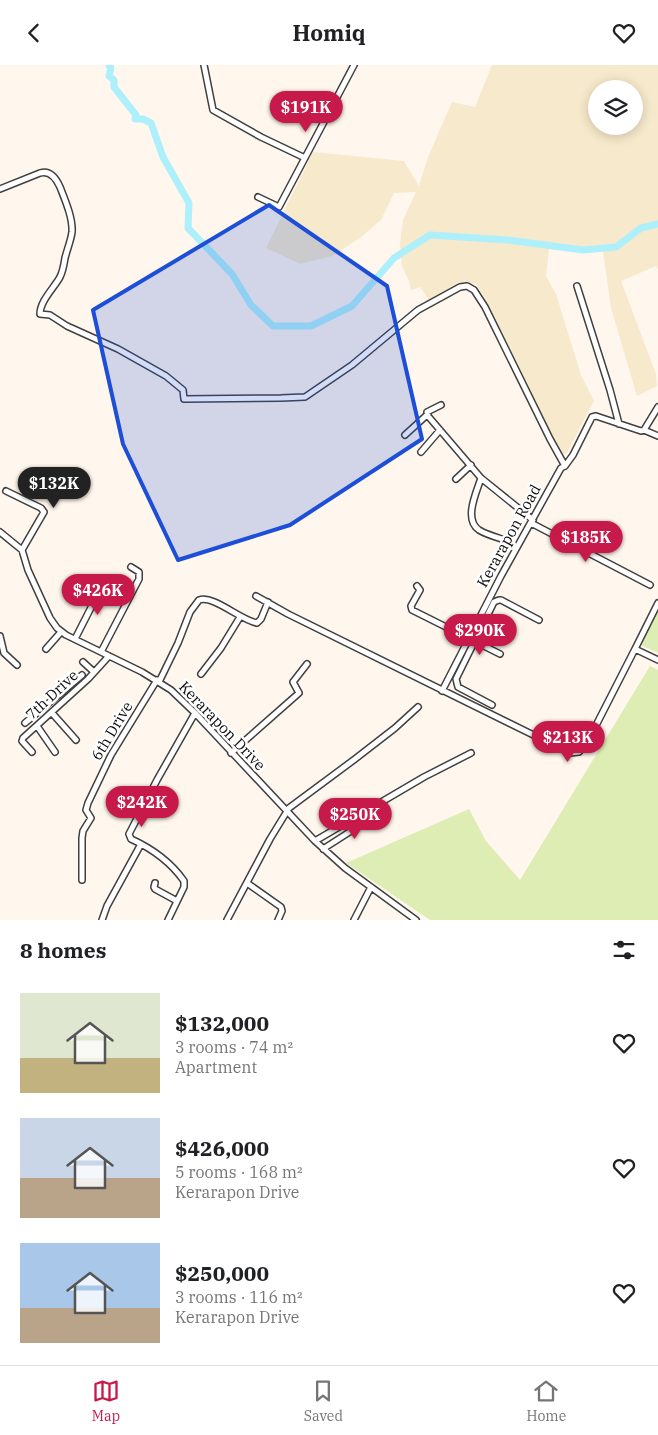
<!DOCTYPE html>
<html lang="en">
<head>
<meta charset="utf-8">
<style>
	:root { --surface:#fff; --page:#f2f2f2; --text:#202124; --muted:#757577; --line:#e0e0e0; --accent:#c81a4a }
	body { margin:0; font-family:"IBM Plex Serif",serif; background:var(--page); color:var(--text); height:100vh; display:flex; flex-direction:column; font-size:19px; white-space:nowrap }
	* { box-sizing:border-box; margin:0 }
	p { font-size:16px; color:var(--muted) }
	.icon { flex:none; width:28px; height:28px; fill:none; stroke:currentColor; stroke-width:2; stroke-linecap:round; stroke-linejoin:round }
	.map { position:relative; height:855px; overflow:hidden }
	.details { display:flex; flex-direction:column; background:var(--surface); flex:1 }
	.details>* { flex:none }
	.fabs { position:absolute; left:588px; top:15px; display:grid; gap:10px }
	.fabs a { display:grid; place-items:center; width:55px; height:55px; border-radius:50%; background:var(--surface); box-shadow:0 2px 12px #0003; font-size:25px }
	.price { position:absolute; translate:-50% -42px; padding:0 11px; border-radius:18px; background:var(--accent); color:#fff; font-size:16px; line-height:32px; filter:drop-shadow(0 1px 2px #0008) }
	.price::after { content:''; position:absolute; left:50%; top:30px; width:15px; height:11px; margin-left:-8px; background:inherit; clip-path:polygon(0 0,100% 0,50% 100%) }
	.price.current { background:#222; color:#fff }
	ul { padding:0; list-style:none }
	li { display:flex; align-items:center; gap:15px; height:125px; padding:0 20px }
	li span { display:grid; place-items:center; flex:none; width:140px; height:100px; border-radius:0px; color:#555 }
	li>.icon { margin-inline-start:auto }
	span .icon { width:60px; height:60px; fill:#fffc; stroke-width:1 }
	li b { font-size:21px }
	h2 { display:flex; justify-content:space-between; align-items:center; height:60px; padding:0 20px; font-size:21px }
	header { display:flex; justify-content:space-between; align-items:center; height:65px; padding:0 20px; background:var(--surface); font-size:22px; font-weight:700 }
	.tab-bar { display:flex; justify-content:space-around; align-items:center; height:70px; border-top:1px solid var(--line); background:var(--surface); font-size:14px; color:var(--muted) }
	.tab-bar a { display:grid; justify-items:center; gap:2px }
	.tab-bar .current { color:var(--accent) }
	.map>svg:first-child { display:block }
	.farmland { fill:#f7e9cb; fill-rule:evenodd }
	.green { fill:#deedb3 }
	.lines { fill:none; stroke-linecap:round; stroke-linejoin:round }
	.river { stroke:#adf0fb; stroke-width:7 }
	.street-casing { stroke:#404040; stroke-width:8 }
	.street { stroke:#fff; stroke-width:5 }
	.marked { fill:#1d4ed8; fill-opacity:0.2; stroke:#1d4ed8; stroke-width:4; stroke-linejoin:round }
	.labels { text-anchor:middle; stroke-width:5; stroke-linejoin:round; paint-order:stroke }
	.street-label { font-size:15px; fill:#0d0d0d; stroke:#fff }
</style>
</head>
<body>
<header><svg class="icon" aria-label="back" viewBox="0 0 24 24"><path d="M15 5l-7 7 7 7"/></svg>Homiq<svg class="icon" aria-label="heart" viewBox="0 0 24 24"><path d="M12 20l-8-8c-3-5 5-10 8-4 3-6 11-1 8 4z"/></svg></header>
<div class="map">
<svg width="658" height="855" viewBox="0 0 658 855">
	<rect width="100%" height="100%" fill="#fff7ed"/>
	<path class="farmland" d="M492 0H658V205L656 201 621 216 656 309 657 321 637 331 611 243 603 186 584 187 549 183 546 211 556 229 581 310 594 336 567 388 561 390 485 233 476 219 458 218 429 235 420 222 411 225 409 216 402 201 400 178 403 155 416 127 394 128 381 155 360 173 332 191 300 199 266 183 313 87 404 96 419 121 428 92 452 37 475 42ZM596 24H634V61H596Z"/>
	<path class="green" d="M658 542V588L641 580Z
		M650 601 658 605V855H430L346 798 469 744 486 776 520 815Z"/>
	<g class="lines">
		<path class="river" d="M109 0 111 3 109 11 114 15V22L136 50 135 54H143L151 58 163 92 189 138 188 163 232 209 251 240 273 261H311L352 241 394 193 430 170 508 175 583 185 616 182 641 163 658 159"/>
		<g class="street-casing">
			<path id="street" d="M204 0 213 45 261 72 305 93
				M0 124 40 108C50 105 56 113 60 122 65 135 73 153 72 167 71 175 67 185 65 193 64 199 63 206 60 212 54 223 40 236 40 249L50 250 67 261 118 284 166 311 183 325 184 334 281 333 305 332 352 300 418 245 460 222 467 221 474 225 485 242 550 374 565 401 561 403 501 511 442 626
				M258 132 279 142 354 0
				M577 221 610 325 619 359
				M441 340 427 347 428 351 481 413 533 455
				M644 365 658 371
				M405 370 428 349
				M421 387 440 365
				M565 401 573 390 592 352 596 351 641 366 644 365 658 342
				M481 413C477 426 463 454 479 465 487 470 499 473 508 476
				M456 414 471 400
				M6 426 41 443 44 447 22 485
				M531 458 650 520
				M0 467 22 485 28 505 50 553 57 563 66 570 142 607 171 625 195 648 315 776 345 803 416 855
				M417 521 420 525 411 541 412 545 500 589
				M256 531 288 549 570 688 579 687 587 678 635 584 658 595
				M0 571 4 588 17 600
				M75 574 103 519
				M46 584 61 567
				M635 584 658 538
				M101 587 139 514V507L131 502
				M83 597 94 607
				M201 609 221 583 240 552
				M159 617 178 578 190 547 199 535C214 530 240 555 257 558L261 554 268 537
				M492 640 458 622 456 614 494 537 499 535H501L539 555
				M52 648 76 675
				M25 658 82 610
				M37 661 55 687
				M32 687 22 676 23 673 88 614 109 591
				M231 688 299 628 293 617 307 599
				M315 776 424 712 471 688
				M323 784 376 750
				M82 815V773L83 766 91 753 86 745 88 738 111 690 157 615
				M155 818 154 822 155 824 177 836
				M247 818 281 842 282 846 278 855
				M102 855 107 841 141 779
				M168 855 184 822V816C170 796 153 784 131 774L129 769 157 715 195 648
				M227 855 270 774 289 743 355 694 395 663 418 642
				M354 855 371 822"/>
		</g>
		<use href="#street" class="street"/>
	</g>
	<path class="marked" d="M269 140 387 221 422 374 290 460 178 495 123 379 93 245Z"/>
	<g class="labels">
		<g class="street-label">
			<text transform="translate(509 471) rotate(-61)" y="5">Kerarapon Road</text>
			<text transform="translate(52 630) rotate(-43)" y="5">7th Drive</text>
			<text transform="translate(222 661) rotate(46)" y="5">Kerarapon Drive</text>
			<text transform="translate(112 666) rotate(-59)" y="5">6th Drive</text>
		</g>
	</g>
</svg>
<div class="fabs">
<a><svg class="icon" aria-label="layers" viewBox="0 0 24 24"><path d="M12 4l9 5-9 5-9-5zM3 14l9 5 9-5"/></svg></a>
</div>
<b class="price" style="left:306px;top:68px">$191K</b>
<b class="price current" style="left:54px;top:444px">$132K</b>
<b class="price" style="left:586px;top:498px">$185K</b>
<b class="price" style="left:98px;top:551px">$426K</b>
<b class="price" style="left:480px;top:591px">$290K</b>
<b class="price" style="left:568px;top:698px">$213K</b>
<b class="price" style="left:142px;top:763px">$242K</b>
<b class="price" style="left:355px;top:775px">$250K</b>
</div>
<section class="details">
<h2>8 homes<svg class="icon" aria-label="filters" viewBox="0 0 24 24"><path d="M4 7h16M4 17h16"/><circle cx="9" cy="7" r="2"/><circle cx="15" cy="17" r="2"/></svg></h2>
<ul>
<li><span style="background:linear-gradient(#dfe7d0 65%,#c2b280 0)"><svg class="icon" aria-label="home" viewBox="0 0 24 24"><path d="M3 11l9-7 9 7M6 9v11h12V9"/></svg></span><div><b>$132,000</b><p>3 rooms · 74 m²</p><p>Apartment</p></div><svg class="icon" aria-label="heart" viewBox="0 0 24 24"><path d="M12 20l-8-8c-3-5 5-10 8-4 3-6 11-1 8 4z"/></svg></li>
<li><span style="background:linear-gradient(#c9d6e8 60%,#b9a48a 0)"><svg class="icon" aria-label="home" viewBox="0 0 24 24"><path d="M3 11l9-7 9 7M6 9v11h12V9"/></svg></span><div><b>$426,000</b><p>5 rooms · 168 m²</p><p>Kerarapon Drive</p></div><svg class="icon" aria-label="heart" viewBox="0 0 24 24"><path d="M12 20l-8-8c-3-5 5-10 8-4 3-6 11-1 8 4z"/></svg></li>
<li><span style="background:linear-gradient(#a9c7e8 65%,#b9a48a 0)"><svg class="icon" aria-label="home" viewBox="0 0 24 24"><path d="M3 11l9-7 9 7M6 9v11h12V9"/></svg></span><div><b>$250,000</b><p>3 rooms · 116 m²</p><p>Kerarapon Drive</p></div><svg class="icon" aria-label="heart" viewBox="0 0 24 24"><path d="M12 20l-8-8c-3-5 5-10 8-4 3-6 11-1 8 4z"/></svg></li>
</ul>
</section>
<nav class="tab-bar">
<a class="current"><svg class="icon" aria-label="map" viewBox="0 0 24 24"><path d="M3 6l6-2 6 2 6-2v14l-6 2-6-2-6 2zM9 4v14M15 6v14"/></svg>Map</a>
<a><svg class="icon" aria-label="saved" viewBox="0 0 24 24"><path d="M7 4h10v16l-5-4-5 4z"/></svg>Saved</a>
<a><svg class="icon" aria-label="home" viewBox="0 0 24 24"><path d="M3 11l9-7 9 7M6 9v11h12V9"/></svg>Home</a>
</nav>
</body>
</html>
